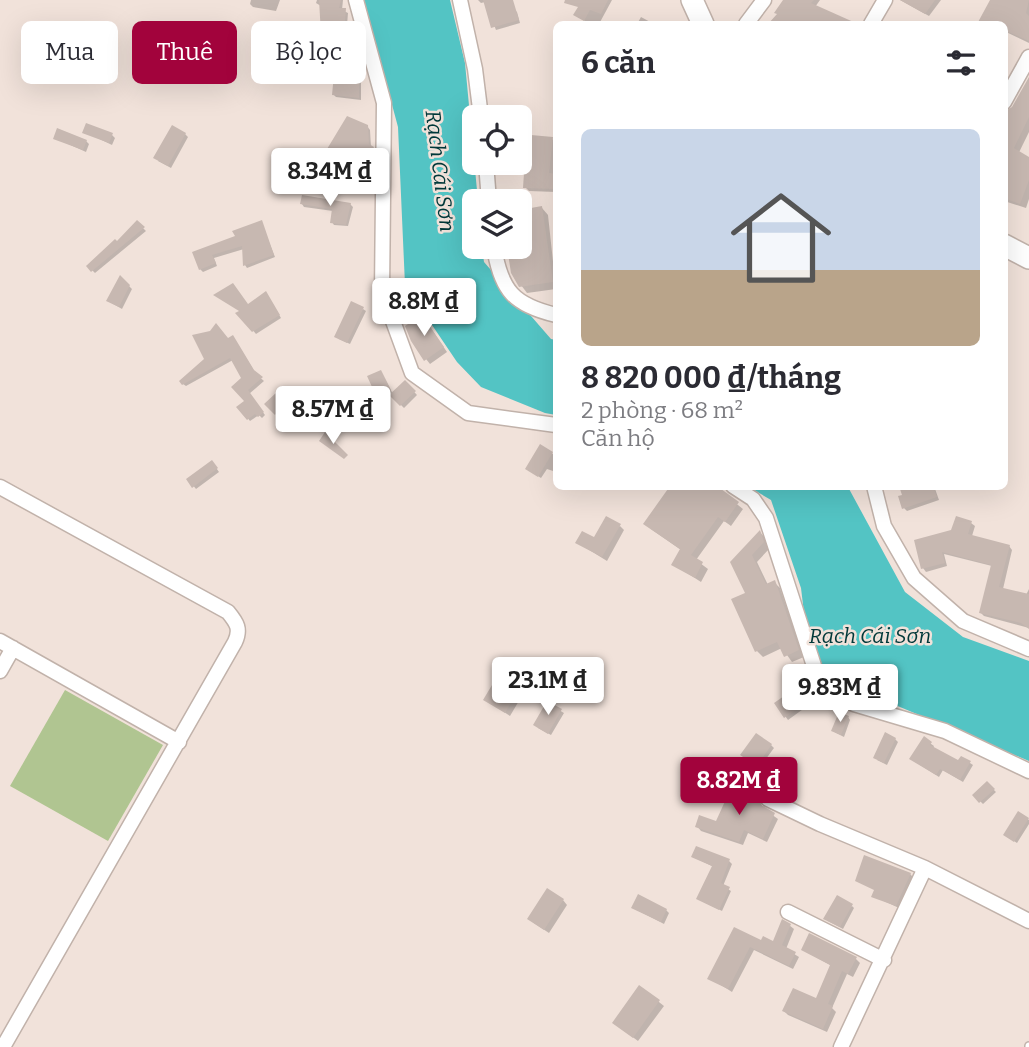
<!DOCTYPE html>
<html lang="vi">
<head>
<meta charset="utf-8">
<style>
	:root { --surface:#fff; --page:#f7f7f7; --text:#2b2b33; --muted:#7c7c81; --accent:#a2033c }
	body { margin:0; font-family:Bitter,serif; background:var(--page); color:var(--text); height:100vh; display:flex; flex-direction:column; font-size:26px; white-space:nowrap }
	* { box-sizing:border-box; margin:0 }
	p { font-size:23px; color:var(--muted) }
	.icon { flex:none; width:38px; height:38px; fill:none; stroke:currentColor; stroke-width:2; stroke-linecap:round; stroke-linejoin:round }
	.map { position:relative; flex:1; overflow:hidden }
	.panel { position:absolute; left:553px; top:21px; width:455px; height:469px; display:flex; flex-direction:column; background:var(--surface); border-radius:10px; box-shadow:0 7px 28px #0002 }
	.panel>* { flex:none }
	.hud { position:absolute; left:21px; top:21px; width:427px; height:63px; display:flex; gap:14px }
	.controls { position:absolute; left:462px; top:105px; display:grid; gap:14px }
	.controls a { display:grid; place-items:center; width:70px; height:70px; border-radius:10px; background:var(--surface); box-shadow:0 7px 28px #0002; font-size:35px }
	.price { position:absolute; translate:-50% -60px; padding:0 16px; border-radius:7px; background:#fff; color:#222; font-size:23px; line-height:46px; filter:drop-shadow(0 2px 4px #0008) }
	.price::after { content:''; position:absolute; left:50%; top:42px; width:21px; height:16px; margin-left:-10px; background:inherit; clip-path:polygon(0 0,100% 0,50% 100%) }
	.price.on { background:var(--accent); color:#fff }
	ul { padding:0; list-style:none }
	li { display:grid; align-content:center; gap:14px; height:371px; padding:0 28px }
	li span { display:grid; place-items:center; height:217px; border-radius:10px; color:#555 }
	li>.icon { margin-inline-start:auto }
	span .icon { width:126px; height:126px; fill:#fffc; stroke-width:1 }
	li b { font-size:30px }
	h2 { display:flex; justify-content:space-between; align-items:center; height:84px; padding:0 28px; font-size:30px }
	.chip { padding:0 24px; border-radius:10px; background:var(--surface); box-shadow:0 7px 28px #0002; font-size:24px; line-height:63px }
	.chip.on { background:var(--accent); color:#fff }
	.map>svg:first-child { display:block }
	.green { fill:#b0c591 }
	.water { fill:#53c4c4 }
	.shadow { fill:#0003 }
	.building { fill:#c7b8b1 }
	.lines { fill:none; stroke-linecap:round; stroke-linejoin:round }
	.lane-casing { stroke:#c1b2aa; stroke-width:10 }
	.street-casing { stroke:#c1b2aa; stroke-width:17 }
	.secondary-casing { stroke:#c1b2aa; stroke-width:24 }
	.lane { stroke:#fff; stroke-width:7 }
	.street { stroke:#fff; stroke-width:14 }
	.secondary { stroke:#fff; stroke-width:21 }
	.labels { text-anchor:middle; stroke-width:5; stroke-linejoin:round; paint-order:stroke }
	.water-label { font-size:21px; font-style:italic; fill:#003839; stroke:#f1e2da }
</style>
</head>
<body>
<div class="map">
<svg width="1029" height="1047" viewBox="0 0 1029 1047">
	<rect width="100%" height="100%" fill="#f1e2da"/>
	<path class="green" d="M65 690 163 745 108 841 10 786Z"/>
	<path class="water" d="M364 0H450L465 63 478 201H474V247H482L484 262 551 339 556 340V415L545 413 481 387 457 362 405 285 398 127Z
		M749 487H848L905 592 963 637 1029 661V761L869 694 838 690 820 669 804 613 801 588 771 500Z"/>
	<path class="shadow" d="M251 0H280L276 11 253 7 250 4Z
		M317 0H343L342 10 348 13 346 38 326 36 323 33 321 6 316 3Z
		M478 0H504L517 12 520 23 496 30 485 2 481 3Z
		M584 0H612L599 24H590L578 17Z
		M785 0H820L815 7 853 24H771L778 15Z
		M900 0H941L929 16Z
		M991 0H1029V43L1004 31V24H979Z
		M641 17 654 24H637Z
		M355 58 362 59 365 71 361 70Z
		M1004 74 1013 81 1009 88 1004 85Z
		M359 75 361 77V100L336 97 333 94Z
		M1029 80V132L1004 183 1014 108Z
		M367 126 370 130 371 147 376 153 363 174 326 154Z
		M85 132 112 135 115 138 112 145Z
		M185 134 188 137 171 168 158 161Z
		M520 135 552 139 556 143 553 175H556V192L529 191 525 187 526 161 520 160Z
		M55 138 86 141 89 144 86 152Z
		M1029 161V199L1026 208 1004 201V191Z
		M302 204H350L353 207 348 226 334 225 332 222 333 211 304 207Z
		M542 208 548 215 556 289 527 293 512 273 509 247H520V211Z
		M137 222 146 231 95 273 88 266 117 243Z
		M261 222 275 257 247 268 245 265 244 249 214 258 217 266 203 272 200 269 194 253 237 237Z
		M121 278 132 289 122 309 108 301Z
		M268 296 281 318 256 334 238 313Z
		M363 309 366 311 350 344 339 339Z
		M426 321 447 352 430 364 426 359Z
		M228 340H235L256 374 264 381 249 394 265 415 262 418 259 415 250 421 239 407 247 401 244 378 233 360 186 386 183 384Z
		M381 372 393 394 405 382 417 395 404 408 391 395 382 401 370 377Z
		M277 395 288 406 278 416 267 404Z
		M541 446 556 456V472L547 469 541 478 530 471Z
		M212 462 219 472 196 489 188 479Z
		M714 486 743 509 731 526 724 521 696 560 708 569 701 582 673 564 681 550 651 529Z
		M901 486H934L939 500 907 511 904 508V496Z
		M971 523 975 526 972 536 1009 546 1012 550 1003 589 1026 595 1029 589V628L984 616 981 613 992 566 944 554 947 566 926 572 923 568 953 532Z
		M620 526 624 530 607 561 578 543 595 539Z
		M760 532 765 538 769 549 757 562 768 585 774 582 780 588 804 657 792 662 782 648 763 657 757 651 747 594 732 563Z
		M502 673 526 689 510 716 486 700Z
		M797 693 806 707 788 720 776 703Z
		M547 703 564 713 551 735 538 728Z
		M848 717 850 720 844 737 836 733 833 731Z
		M895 739 898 742 887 765 877 760Z
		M924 739 934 746 933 748 959 763H970L973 765 963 782 943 770 939 777 914 761Z
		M771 745 774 748 760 767 745 757Z
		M987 783 996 792 983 804 974 795Z
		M758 799 764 809 778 819 767 842 748 833 743 845 701 831 697 826 717 823Z
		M1019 813 1029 820V824L1017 843 1008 837Z
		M693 857 729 861 732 864 723 886 731 891 722 911 698 899 714 867Z
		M910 874 913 877 899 908 873 896Z
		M563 900 567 905 549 933 534 923Z
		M852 906 854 908 843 929 828 921Z
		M633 908 666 910 669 913 664 924Z
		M789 925 794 929 786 949 799 957 793 969 754 950 732 992 710 978 735 929 762 943H773Z
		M803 950 856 959 860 963 853 977 847 974 832 1008 836 1012 827 1032 788 1015 784 1011 817 1001 832 966Z
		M640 987 664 1006 638 1041 619 1027Z"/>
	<path class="building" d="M319 0H341L339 8H346L344 36 321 34Z
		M483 0H513L519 20 491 28Z
		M565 0H608L601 14 590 10 584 21 573 15 578 7 564 3Z
		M783 0H814L811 3 858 24H768L777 14 774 13Z
		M900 0H935L925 14Z
		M990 0H1029L1026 13 1029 16V41L1004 30V24H977Z
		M359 73V98L332 95 334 74Z
		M1029 77V117L1014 148 1029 157V180L1020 204 1004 198V112L1012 107Z
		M347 116 368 125 369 144 374 147 360 172 324 154Z
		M86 123 113 133 109 143 82 133Z
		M172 125 186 133 168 166 153 158Z
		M57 128 87 140 83 150 53 139Z
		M520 134 553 137 549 173 556 174V189L523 188 525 158 520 157Z
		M357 171 374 185 373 189 352 184Z
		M302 195 351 203 346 225 330 223 332 209 300 204Z
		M542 206 553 282 519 287 511 273 507 247H520V210Z
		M137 220 145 227 91 272 86 266 115 239 117 241Z
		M262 220 274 255 243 266 242 246 212 255 216 263 199 270 192 252 235 236 232 231Z
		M120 275 130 285 119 307 106 301Z
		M233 283 248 304 266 291 280 315 252 332 235 313 239 311 213 295Z
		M351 301 364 307 347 343 334 337Z
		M422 315 444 347 424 361 411 341 405 326Z
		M216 323 228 338 233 335 254 370 263 377 248 390 264 412 258 417 255 414 247 420 236 407 244 401 231 387 241 378 230 358 182 385 179 381 204 359 192 335 210 331Z
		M381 370 391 390 378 400 367 376Z
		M405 380 416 391 400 406 389 395Z
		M277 392 287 402 275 415 264 404Z
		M325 432 348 455 344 459 319 441Z
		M540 444 553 452 538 477 525 469Z
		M212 460 218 468 192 488 186 479Z
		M670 486H717L739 502 725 522 718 517 691 555 703 562 695 578 671 565 680 549 643 524Z
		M899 486H933L937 497 902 509 898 496 902 495Z
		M606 516 621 524 602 557 575 543 582 531 594 537Z
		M956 516 972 521 968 534 1010 545 999 587 1029 594V629L1021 623 979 613 991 565 942 552 945 563 921 569 914 540 951 530Z
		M760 530 764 542 752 555 766 584 775 580 799 650 784 657 777 642 755 652 731 599 745 593 730 562Z
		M501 670 522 683 505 713 483 700Z
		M794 689 805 704 784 718 774 703Z
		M547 701 562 709 548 734 533 725Z
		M839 712 849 716 841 735 831 731Z
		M885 732 896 738 884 763 873 758Z
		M756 733 772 744 757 766 740 755Z
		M924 736 932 742 930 745 958 760 961 756 971 761 960 780 940 769 936 775 909 759Z
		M987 781 995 789 979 803 972 795Z
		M732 786 759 798 761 805 775 813 763 839 744 830 739 842 695 827 699 815 716 821Z
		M1018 811 1029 818 1014 842 1003 835Z
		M696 846 730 859 721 883 730 887 719 910 696 899 712 866 691 857Z
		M864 855 911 873 896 906 871 897 874 890 855 881Z
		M547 888 564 899 544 930 527 919Z
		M638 894 667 909 661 922 631 908Z
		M837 895 853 904 840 927 823 919Z
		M782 919 791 924 782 945 796 952 789 966 750 947 728 989 707 979 734 927 761 940 763 936 773 941Z
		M809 933 857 957 848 974 842 971 828 1004 833 1006 823 1029 782 1011 793 988 816 998 830 965 801 950Z
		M639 985 660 1000 633 1038 612 1023Z"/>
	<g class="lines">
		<g class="lane-casing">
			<path id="lane" d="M1029 1047V1046"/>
		</g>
		<g class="street-casing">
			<path id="street" d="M356 0 384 103 382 291 412 373 468 413 556 425
				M460 0 475 69 481 117
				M746 24 764 0
				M871 24 885 0
				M1004 102 1029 57
				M486 163 489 201
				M494 247C501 291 514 305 556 315
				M733 486 753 499 766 518 816 672 828 692 854 704 945 731 1029 771
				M874 486 884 526 914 578 963 621 1029 649
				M0 487 228 612C237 623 241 629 235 642L3 1047
				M0 641 179 742
				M0 671 13 648
				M768 799 820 824 925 868
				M788 912 884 960
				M841 1047 925 868 1029 921"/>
		</g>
		<g class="secondary-casing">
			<path id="secondary" d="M692 0 703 24
				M1004 245 1029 258"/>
		</g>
		<use href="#lane" class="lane"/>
		<use href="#street" class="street"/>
		<use href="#secondary" class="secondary"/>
	</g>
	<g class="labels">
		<g class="water-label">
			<text transform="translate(440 171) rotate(83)" y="7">Rạch Cái Sơn</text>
			<text x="870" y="643">Rạch Cái Sơn</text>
		</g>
	</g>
</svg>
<div class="controls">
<a><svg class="icon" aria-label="locate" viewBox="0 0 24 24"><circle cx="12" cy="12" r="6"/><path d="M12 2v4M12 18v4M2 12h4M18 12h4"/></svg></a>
<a><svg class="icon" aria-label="layers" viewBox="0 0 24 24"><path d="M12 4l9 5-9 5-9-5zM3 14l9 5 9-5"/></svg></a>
</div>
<b class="price" style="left:330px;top:208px">8.34M ₫</b>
<b class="price" style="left:424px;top:338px">8.8M ₫</b>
<b class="price" style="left:333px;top:446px">8.57M ₫</b>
<b class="price" style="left:548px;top:717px">23.1M ₫</b>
<b class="price" style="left:840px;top:724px">9.83M ₫</b>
<b class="price on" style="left:739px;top:817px">8.82M ₫</b>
<div class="hud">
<a class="chip">Mua</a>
<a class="chip on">Thuê</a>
<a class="chip">Bộ lọc</a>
</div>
<section class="panel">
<h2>6 căn<svg class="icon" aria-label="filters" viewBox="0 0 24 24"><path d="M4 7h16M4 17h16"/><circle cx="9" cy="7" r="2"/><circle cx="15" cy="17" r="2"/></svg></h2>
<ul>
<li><span style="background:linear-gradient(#c9d6e8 65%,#b9a48a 0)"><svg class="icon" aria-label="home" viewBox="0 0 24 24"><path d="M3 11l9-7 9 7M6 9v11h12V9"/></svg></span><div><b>8 820 000 ₫/tháng</b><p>2 phòng · 68 m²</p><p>Căn hộ</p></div></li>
</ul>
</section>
</div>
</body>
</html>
